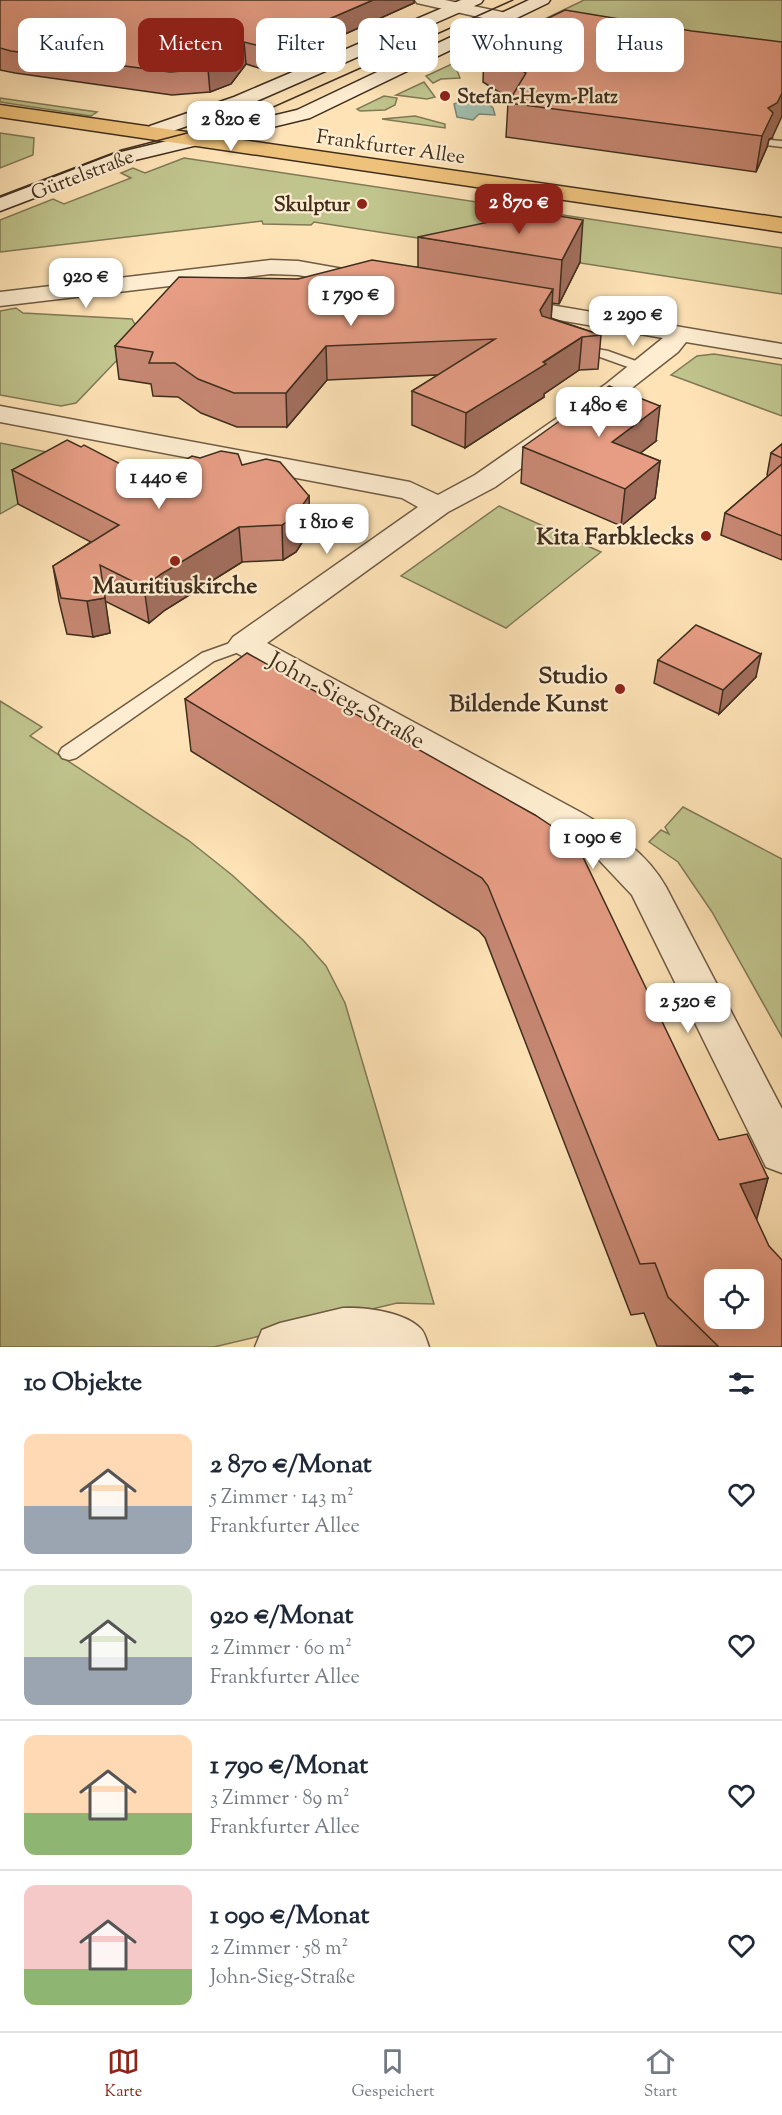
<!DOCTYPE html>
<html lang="de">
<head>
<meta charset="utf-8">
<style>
	:root { --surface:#fff; --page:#f2f2f3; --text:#1f2937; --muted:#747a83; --line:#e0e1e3; --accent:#8f2418 }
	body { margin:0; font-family:"Sorts Mill Goudy",serif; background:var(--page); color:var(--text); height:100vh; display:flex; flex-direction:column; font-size:22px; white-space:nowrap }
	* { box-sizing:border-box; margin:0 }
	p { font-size:20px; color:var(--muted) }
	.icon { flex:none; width:33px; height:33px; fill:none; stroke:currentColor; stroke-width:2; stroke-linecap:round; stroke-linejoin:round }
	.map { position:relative; height:1347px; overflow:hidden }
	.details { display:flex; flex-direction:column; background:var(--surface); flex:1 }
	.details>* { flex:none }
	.guide { position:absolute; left:18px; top:18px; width:747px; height:54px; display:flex; gap:12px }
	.fabs { position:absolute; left:704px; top:1269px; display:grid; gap:12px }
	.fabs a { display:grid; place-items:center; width:60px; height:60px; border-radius:12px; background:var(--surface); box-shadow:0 6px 24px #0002; font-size:30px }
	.price { position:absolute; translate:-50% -51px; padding:0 14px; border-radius:12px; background:#fff; color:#222; font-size:20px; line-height:39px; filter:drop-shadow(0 2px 3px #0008) }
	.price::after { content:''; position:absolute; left:50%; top:36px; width:18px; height:14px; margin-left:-9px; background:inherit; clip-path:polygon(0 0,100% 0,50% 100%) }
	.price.current { background:var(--accent); color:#fff }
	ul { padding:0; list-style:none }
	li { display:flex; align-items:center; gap:18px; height:150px; padding:0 24px }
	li+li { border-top:2px solid var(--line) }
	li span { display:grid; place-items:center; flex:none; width:168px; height:120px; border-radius:12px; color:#555 }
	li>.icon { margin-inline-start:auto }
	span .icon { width:72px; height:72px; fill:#fffc; stroke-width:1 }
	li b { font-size:26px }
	h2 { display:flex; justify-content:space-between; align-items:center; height:72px; padding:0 24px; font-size:26px }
	.chip { padding:0 21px; border-radius:12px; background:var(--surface); box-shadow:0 6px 24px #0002; font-size:21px; line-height:54px }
	.chip.current { background:var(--accent); color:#fff }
	.menu { display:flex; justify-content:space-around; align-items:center; height:84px; border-top:2px solid var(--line); background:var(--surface); font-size:16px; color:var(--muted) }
	.menu a { display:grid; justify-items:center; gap:3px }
	.menu .current { color:var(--accent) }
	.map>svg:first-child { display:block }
	.green { fill:#c0c48d; stroke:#807956; stroke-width:1.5 }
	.water { fill:#a0beae; stroke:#798474; stroke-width:1.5 }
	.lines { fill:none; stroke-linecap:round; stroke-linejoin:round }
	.lane-casing { stroke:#6f5b44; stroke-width:3 }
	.street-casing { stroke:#6f5b44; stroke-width:3 }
	.secondary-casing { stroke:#3f2e1e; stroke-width:3 }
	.primary-casing { stroke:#3f2e1e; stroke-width:3 }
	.lane { fill:#feedd0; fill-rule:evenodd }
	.street { fill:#feedd0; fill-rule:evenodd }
	.secondary { fill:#feedd0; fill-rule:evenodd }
	.primary { fill:#efc27b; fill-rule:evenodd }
	.tram { stroke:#3f2e1e; stroke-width:1.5 }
	.wall { fill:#c68772; stroke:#3f2e1e; stroke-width:1.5 }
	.shaded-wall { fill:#a16e5c; stroke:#3f2e1e; stroke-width:1.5 }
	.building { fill:#e69d84; stroke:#3f2e1e; stroke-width:1.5; fill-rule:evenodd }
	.poi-dot { fill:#8f2418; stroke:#feedd0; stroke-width:2 }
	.labels { text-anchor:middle; stroke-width:4.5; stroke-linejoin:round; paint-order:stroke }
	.far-poi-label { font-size:20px; font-weight:bold; fill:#3f2e1e; stroke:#feedd0; text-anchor:start }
	.far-street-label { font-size:20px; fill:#3f2e1e; stroke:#feedd0 }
	.poi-label { font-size:24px; font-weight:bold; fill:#3f2e1e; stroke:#feedd0; text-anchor:end }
	.street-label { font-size:24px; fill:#3f2e1e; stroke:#feedd0 }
</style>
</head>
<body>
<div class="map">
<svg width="782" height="1347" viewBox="0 0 782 1347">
	<rect width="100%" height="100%" fill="#fee3b6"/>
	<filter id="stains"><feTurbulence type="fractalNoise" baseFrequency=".00333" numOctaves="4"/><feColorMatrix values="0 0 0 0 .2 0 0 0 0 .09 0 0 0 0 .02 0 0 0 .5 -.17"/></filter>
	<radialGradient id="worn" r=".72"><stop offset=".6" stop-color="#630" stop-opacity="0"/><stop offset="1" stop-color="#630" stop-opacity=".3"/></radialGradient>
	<path class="green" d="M584 0H782V65L599 47 516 33Z
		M454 63 460 78 441 79 433 83 426 76Z
		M424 82 435 97 427 99 396 95Z
		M384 96 397 98 395 105 385 110 360 111 357 109Z
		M0 98 97 112 91 116 0 102Z
		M415 116 445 124V128L382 119Z
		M0 133 34 138 33 155 0 168Z
		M184 158 782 248V294L314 222 311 225 263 224 262 221 0 252V220L53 199 64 204 131 178 121 173 133 168 145 173Z
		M16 308 23 313 132 319 137 328 144 332 76 403 61 406 0 395V311Z
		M714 354 782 365V416L671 375 697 356Z
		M0 443 94 461 0 514Z
		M499 506 601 552 506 628 401 576Z
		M0 701 42 727 30 736 188 840 232 875 303 940 326 966 345 1003 434 1304 397 1303 214 1347H0Z
		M683 807 782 859V1037L712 912 678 862 649 842 661 830 669 834 665 827Z"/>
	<path class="water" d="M479 95 493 108 495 115 479 114 473 120 457 117 454 104Z"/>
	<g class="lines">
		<g class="lane-casing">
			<path id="lane" d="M770 140 782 141V147L766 145 765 143Z
				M577 345 608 351 647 365 649 368 642 372 600 357 572 352 570 349Z
				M244 638 250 640 253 644 250 648 214 661 76 758 69 760 62 758 59 753 62 748 202 653Z"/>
		</g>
		<g class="street-casing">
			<path id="street" d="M415 0H445L511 14 513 18 505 23 417 3Z
				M271 260 298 261 366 273 374 275 378 280 374 285 366 287 298 275 271 274 0 306V292Z
				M509 298 782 344V358L686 342 678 352 624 394 495 487 448 512 267 643 582 813C615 832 647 853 666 887L782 1109V1173L766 1167 632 895 599 860 556 831 233 651 228 644 233 637 418 507 402 498 0 422V406L410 482 438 495 475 475 606 384 663 338 501 310 497 305 501 300Z
				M343 1308C366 1307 405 1312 421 1329 425 1333 427 1342 429 1347H255L262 1330 280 1323Z"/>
		</g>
		<g class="secondary-casing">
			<path id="secondary" d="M461 0H483L481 3 248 105 164 134H150L147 130 150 126 234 97Z
				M529 0H550L548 3 310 118 131 161 0 211V198L117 153 297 110Z"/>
		</g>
		<g class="primary-casing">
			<path id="primary" d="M0 105 782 218V232L0 117Z"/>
		</g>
		<use href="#lane" class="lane"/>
		<use href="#street" class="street"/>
		<use href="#secondary" class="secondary"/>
		<use href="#primary" class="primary"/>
		<path class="tram" d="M0 196 121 150 253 116 513 0"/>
	</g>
	<path class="wall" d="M0 0H414V3L265 70 246 64 231 84 210 92 172 95 15 73 0 70Z
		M484 49 772 138 769 139 767 147 756 172 506 137 508 103 510 99 483 82Z
		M418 237 580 262 559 304 552 303 551 318 601 335 598 369 579 370 544 394V397L465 448 412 425V391L438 375 327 380 287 427H237L201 413 178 397 153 396 151 384 119 379 115 346 298 279 418 267Z
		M656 441 640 453 660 461 655 498 621 526 521 483 523 447Z
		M782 444V560L721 535 725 513 768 476 767 475 771 453Z
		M81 447 151 480 242 465 309 496 310 530 296 552 283 560 242 562 165 610 149 623 105 601 110 633 93 637 67 634 59 601 53 566 91 542 18 504 12 470Z
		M658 660 756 677 719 714 654 683Z
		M185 699 535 815 719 1140 768 1178 756 1219 782 1347 657 1346 644 1313 631 1315 485 938 479 931 191 751Z"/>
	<path class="shaded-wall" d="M373 0H414V3L265 70 264 47Z
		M244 42 246 64 231 84 210 92 208 69Z
		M782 93V116L772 138 769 139 767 147 756 172 762 136 768 108Z
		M583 220 580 262 559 304 562 260Z
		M553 289 551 321 538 343 540 310Z
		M582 337 579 370 544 394V397L465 448 466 413Z
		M326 346 327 380 287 427 286 393Z
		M660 406 656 441 608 478 612 442Z
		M660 461 655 498 621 526 625 489Z
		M309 496 310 530 296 552 283 560 282 525Z
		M239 527 242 562 165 610 149 623 144 587 161 574Z
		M105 598 110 633 93 637 87 601Z
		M761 654 756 677 719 714 723 690Z
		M768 1178 754 1229 740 1184Z"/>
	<path class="building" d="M0 0H373L264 47 244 42 229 61 208 69 170 72 11 51 0 48Z
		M565 10 692 31 782 42V93L777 103 768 108 773 113 762 136 508 103 526 73 484 49Z
		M529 211 583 220 562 260 418 237 527 214Z
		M372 260 553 289 540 310 542 316 601 335 582 337 543 362 546 364 466 413 412 391 495 339 326 346 286 393H234L198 379 175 363H149L153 352 115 346 179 277 298 279Z
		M609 386 660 406 612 442 660 461 625 489 523 447Z
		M67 440 81 447 84 445 151 480 192 456 200 458 221 451 238 454 242 465 266 459 280 462 309 496 294 517 282 525 239 527 161 574 144 587 100 565 105 598 87 601 61 598 53 566 119 525 12 470Z
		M782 444V458L771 453Z
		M782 464V536L725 513Z
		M696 625 761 654 723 690 658 660Z
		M247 653 535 815 565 835 581 853 719 1140 747 1134 768 1178 740 1184 769 1246 782 1260V1347H719L668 1297 655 1263 640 1264 488 886 482 878 185 699ZM714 1280H753V1318H714Z"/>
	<g class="poi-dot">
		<circle cx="445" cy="96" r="6"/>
		<circle cx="362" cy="204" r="6"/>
		<circle cx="706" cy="536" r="6"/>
		<circle cx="175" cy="561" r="6"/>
		<circle cx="620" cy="689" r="6"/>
	</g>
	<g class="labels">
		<g class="far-poi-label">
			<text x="457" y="103">Stefan-Heym-Platz</text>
			<text x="350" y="211" text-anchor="end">Skulptur</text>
		</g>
		<g class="far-street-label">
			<text transform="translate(391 146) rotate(8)" y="7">Frankfurter Allee</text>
			<text transform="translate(82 174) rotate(-21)" y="7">Gürtelstraße</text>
		</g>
		<g class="poi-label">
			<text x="694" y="544">Kita Farbklecks</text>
			<text x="175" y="593" text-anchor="middle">Mauritiuskirche</text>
			<text x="608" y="683">Studio<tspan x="608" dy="28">Bildende Kunst</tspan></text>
		</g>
		<g class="street-label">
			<text transform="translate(347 700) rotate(29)" y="8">John-Sieg-Straße</text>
		</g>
	</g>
	<rect width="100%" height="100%" filter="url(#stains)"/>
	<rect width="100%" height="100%" fill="url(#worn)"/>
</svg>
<div class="fabs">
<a><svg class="icon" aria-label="locate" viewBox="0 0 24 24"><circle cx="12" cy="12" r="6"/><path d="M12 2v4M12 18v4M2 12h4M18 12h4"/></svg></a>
</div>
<b class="price" style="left:231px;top:152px">2 820 €</b>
<b class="price current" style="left:519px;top:235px">2 870 €</b>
<b class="price" style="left:86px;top:309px">920 €</b>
<b class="price" style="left:351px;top:327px">1 790 €</b>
<b class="price" style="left:633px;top:347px">2 290 €</b>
<b class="price" style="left:599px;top:438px">1 480 €</b>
<b class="price" style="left:159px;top:510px">1 440 €</b>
<b class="price" style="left:327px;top:555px">1 810 €</b>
<b class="price" style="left:593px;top:870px">1 090 €</b>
<b class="price" style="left:688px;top:1034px">2 520 €</b>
<div class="guide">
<a class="chip">Kaufen</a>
<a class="chip current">Mieten</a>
<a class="chip">Filter</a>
<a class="chip">Neu</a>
<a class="chip">Wohnung</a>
<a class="chip">Haus</a>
</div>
</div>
<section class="details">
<h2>10 Objekte<svg class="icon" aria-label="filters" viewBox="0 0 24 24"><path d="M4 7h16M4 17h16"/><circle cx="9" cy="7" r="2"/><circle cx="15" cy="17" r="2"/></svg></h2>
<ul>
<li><span style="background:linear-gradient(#ffd9b3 60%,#9aa5b1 0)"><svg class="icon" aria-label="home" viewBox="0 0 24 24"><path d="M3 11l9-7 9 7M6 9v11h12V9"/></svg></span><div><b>2 870 €/Monat</b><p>5 Zimmer · 143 m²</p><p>Frankfurter Allee</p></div><svg class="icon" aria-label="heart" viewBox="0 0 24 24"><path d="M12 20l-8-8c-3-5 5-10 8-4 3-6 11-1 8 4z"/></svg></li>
<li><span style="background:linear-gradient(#dfe7d0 60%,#9aa5b1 0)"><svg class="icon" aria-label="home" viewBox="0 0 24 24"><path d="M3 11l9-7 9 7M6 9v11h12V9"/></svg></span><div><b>920 €/Monat</b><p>2 Zimmer · 60 m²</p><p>Frankfurter Allee</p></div><svg class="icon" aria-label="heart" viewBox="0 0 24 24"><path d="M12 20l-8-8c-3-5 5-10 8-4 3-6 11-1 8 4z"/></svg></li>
<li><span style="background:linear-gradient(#ffd9b3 65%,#8fb573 0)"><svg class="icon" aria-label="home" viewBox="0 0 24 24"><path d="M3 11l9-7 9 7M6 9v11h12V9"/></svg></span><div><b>1 790 €/Monat</b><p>3 Zimmer · 89 m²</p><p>Frankfurter Allee</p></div><svg class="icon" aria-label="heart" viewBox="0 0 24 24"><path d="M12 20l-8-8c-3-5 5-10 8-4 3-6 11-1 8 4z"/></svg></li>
<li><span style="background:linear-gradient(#f6c9c9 70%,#8fb573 0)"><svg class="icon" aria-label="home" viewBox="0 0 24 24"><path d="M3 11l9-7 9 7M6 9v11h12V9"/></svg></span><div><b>1 090 €/Monat</b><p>2 Zimmer · 58 m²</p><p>John-Sieg-Straße</p></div><svg class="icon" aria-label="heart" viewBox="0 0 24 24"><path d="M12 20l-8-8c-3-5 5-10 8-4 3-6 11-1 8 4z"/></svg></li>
</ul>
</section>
<nav class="menu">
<a class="current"><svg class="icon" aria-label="map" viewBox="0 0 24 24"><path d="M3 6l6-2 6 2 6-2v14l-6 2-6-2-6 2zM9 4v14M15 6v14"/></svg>Karte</a>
<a><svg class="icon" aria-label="saved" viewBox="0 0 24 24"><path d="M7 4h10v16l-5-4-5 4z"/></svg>Gespeichert</a>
<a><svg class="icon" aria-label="home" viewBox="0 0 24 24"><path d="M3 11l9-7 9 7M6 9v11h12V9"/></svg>Start</a>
</nav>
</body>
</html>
